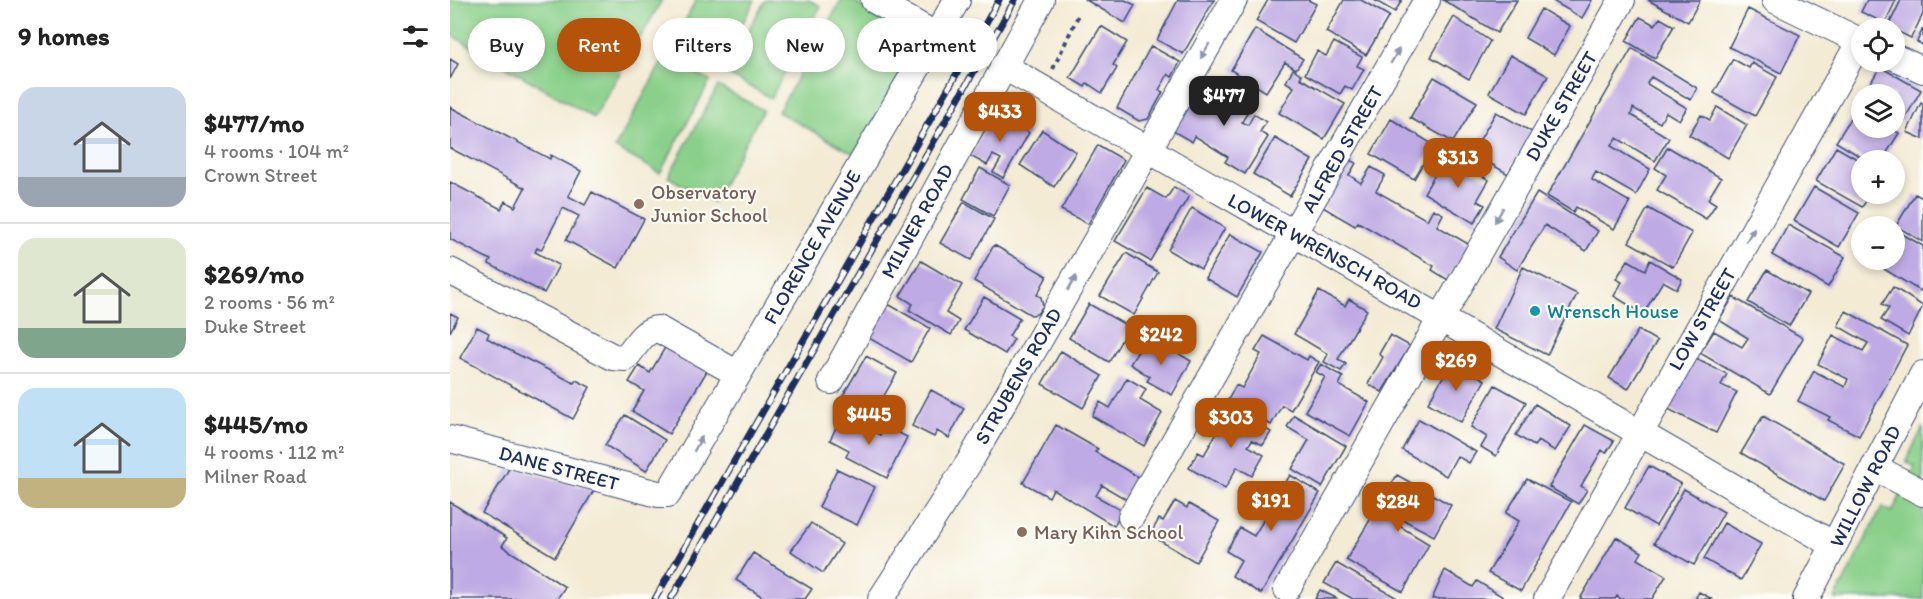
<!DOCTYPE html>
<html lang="en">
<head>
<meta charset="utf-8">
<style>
	:root { --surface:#fff; --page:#f2f2f2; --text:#222; --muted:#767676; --line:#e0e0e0; --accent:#b45309 }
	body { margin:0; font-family:Itim,sans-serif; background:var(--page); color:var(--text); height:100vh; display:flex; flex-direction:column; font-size:22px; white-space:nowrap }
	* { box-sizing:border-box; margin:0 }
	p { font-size:20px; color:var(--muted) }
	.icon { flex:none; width:33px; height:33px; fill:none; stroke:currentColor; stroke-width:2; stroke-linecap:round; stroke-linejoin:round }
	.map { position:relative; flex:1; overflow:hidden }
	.drawer { display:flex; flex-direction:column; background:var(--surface); width:450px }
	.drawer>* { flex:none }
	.hud { position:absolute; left:18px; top:18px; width:570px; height:54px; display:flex; gap:12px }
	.controls { position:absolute; left:1401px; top:18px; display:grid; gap:12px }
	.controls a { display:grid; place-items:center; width:54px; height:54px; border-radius:50%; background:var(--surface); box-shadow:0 3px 9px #0003; font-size:30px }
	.price { position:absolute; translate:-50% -51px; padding:0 14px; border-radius:12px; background:var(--accent); color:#fff; font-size:20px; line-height:39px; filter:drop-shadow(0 2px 3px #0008) }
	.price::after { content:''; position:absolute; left:50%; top:36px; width:18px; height:14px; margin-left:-9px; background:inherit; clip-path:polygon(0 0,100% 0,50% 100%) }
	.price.selected { background:#222; color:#fff }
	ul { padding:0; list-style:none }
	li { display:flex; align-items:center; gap:18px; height:150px; padding:0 18px }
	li+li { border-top:2px solid var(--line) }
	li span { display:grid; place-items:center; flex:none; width:168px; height:120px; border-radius:18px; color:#555 }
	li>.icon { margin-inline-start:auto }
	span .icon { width:72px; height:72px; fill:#fffc; stroke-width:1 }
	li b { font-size:26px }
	h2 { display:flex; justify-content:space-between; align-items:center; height:72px; padding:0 18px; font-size:26px }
	.chip { padding:0 21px; border-radius:27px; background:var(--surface); box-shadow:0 3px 9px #0003; font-size:21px; line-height:54px }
	.chip.selected { background:var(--accent); color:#fff }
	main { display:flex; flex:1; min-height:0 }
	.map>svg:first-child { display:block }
	.green { fill:#8ad08a; stroke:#528074; stroke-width:1.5 }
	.building { fill:#beaae4 }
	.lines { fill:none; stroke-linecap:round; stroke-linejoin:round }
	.minor-casing { stroke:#3b4b70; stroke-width:28 }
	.path { stroke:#3b4b70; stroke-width:4; stroke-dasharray:4.5 4.5; stroke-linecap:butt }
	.minor { stroke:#fff; stroke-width:26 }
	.rail-casing { stroke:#1b2f5e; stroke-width:7 }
	.rail { stroke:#fdfcf7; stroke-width:4.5; stroke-dasharray:14; stroke-linecap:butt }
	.oneway { fill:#8d97ae }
	.education-dot { fill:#8d6e63; stroke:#fdfcf7; stroke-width:2 }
	.culture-dot { fill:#0f9aa8; stroke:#fdfcf7; stroke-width:2 }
	.labels { text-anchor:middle; stroke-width:4.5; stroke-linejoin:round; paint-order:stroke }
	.street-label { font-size:20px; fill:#1b2f5e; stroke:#fdfcf7 }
	.education-label { font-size:20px; fill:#785e54; stroke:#fdfcf7; text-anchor:start }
	.culture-label { font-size:20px; fill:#0d838f; stroke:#fdfcf7; text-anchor:start }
</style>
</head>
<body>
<main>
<section class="drawer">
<h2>9 homes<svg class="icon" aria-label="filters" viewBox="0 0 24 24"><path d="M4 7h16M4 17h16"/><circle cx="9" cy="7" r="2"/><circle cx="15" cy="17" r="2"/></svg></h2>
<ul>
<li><span style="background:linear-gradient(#c9d6e8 75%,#9aa5b1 0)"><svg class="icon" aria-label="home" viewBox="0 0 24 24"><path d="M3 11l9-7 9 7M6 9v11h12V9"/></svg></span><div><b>$477/mo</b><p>4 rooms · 104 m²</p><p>Crown Street</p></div></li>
<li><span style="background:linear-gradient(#dfe7d0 75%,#7fa58c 0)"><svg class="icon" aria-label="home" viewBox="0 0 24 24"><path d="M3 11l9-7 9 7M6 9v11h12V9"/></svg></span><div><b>$269/mo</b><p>2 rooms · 56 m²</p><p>Duke Street</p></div></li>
<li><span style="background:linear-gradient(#bfe0f5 75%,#c2b280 0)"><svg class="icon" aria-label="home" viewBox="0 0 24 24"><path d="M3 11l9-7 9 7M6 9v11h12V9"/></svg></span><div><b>$445/mo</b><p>4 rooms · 112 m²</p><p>Milner Road</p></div></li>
</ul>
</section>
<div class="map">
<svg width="1473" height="599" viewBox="0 0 1473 599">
	<rect width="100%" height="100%" fill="#fdfcf7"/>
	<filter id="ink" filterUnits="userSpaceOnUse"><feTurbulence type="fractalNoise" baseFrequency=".0167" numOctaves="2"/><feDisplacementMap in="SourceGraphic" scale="12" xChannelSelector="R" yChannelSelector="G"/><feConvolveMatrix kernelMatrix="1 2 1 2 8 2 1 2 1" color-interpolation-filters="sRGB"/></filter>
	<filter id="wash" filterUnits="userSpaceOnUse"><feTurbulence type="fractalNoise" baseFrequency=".008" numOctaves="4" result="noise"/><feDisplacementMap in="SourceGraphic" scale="24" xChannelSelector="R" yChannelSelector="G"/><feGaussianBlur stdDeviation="1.35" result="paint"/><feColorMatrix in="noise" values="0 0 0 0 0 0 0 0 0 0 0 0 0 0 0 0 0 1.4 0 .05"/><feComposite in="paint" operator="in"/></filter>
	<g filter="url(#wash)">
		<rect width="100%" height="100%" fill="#f3ebd4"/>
		<path class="green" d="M0 0H212L144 118 0 34Z
			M246 0H305L268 69 223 44Z
			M315 0H359L371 6 321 98 275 73Z
			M391 0H401L472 40 406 155 328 112Z
			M215 56 260 81 210 173 165 148Z
			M268 86 313 110 263 202 218 177Z
			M1473 427V599H1385L1432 507 1442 512 1465 467 1456 461Z"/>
		<g id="blocks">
			<path class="building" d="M636 0H675L685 5 675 23Z
				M728 0H764L733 54 707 40Z
				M818 0H858L866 4 844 43 806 21Z
				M894 0H911L939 16 916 55 876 32Z
				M924 0H952L945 12Z
				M993 0H1067L1047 33Z
				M1101 0H1142L1132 18Z
				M1198 0H1250L1238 22Z
				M1417 0H1446L1435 23 1411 12Z
				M1451 0H1473V14L1461 38 1438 27Z
				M1091 9 1120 26 1104 55 1075 38Z
				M1298 9 1350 35 1331 73 1279 47Z
				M1004 17 1040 41 1019 79 981 57Z
				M1190 17 1205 25 1210 18 1224 26 1205 58 1176 41Z
				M651 26 677 42 663 65 667 68 652 93 637 83 635 87 620 78Z
				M1473 28V45L1467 42Z
				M805 29 853 59 846 69 835 62 816 92 781 70Z
				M884 42 912 57 907 66 914 69 902 90 895 86 890 94 855 74 867 51 876 56Z
				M701 46 730 62 722 77 718 74 709 90 713 92 698 119 689 121 667 108Z
				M1182 48 1247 88 1241 100 1201 77 1198 81 1197 84 1237 108 1229 120 1216 112 1210 123 1183 108 1181 115 1219 138 1205 161 1167 138 1161 146 1200 169 1186 195 1146 172 1143 177 1142 180 1180 202 1164 229 1126 207 1123 212 1097 196Z
				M1060 55 1098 76 1076 114 1039 93Z
				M0 59 8 64 0 79Z
				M1283 59 1299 68 1302 63 1327 77 1305 116 1264 93Z
				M1430 67 1471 90 1453 122 1444 117V94H1414Z
				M843 69 852 75 850 78 895 104 874 139 829 113 844 87 836 82Z
				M984 77 1027 102 1003 142 960 118Z
				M766 83 774 88 764 105 769 109 774 101 778 103 786 90 799 98 792 110 797 113 792 122 798 125 804 114 816 122 810 132 818 137 795 174 775 162 778 157 745 136 742 142 723 131 744 95 751 99 757 90 760 92Z
				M1471 103 1473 104V139L1457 132Z
				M0 107 100 159 101 155 131 171 118 196 135 205 142 192 194 219 168 268 116 240 129 216 113 208 91 250 87 248 85 252 109 265 94 293 39 264 41 260 0 239V182L51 209 55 201 65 207 75 188 0 148Z
				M1267 107 1297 125 1278 158 1239 135 1251 115 1260 120Z
				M1407 108 1412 111V128H1439L1449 133 1436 154 1447 161 1444 165V160H1416L1386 142Z
				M546 110 579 133 553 178 543 172 551 159 543 155 537 165 520 156Z
				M1046 112 1082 132 1058 174 1022 153Z
				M941 119 984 145 964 179 921 154Z
				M592 130 626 152 604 187 570 165Z
				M825 138 862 160 840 196 803 174Z
				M648 145 674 160 638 224 611 210Z
				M1218 147 1271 178 1258 199 1266 204 1256 219 1207 190 1216 175 1205 168Z
				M1386 147 1412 162V194H1421L1412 207 1366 181Z
				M996 155 1039 180 1027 201 1035 205 1024 223 974 193Z
				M899 160 906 163 899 175 911 183 921 167 935 175 926 191 977 220 983 209 993 214 987 226 1020 245 998 280 982 270 984 266 908 222 905 226 871 206Z
				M530 168 560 185 543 216 513 199Z
				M724 187 739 196 700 261 665 241 697 188 716 199Z
				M1364 187 1409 213 1389 247 1344 221Z
				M1087 193 1148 231 1136 251 1095 225 1067 270 1048 257Z
				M1465 194 1473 198V242L1446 226Z
				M514 202 544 219 521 260 490 243Z
				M742 208 775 228 751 269 718 250Z
				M1198 208 1242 233 1223 267 1179 242Z
				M1338 225 1395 257 1378 287 1322 255Z
				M1444 229 1473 246V287L1470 291 1424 263 1426 260H1444Z
				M780 234 813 252 787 297 755 278Z
				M544 245 597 276 587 295 591 297 593 306 587 314 581 315 524 281Z
				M676 253 708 272 684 315 650 296Z
				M1178 260 1195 270 1200 260 1232 279 1227 289 1213 281 1193 314 1164 296 1172 282 1166 279Z
				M471 261 512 285 496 313 509 321 501 335 459 310 463 304 450 296Z
				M1073 267 1127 294 1097 355 1044 329Z
				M1317 270 1358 294 1339 326 1298 302Z
				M1443 287 1473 306 1458 336 1431 320 1439 308 1432 304Z
				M869 291 895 306 899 299 917 310 888 359 896 364 891 371 874 362 878 354 844 334Z
				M534 297 570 318 559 336 564 339 555 354 514 330Z
				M1283 297 1353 338 1320 394 1250 353 1264 331 1292 347 1298 338 1269 320Z
				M438 304 480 328 461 362 419 338Z
				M639 304 679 327 659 362 619 338Z
				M1396 311 1457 345 1409 436 1378 420 1380 417 1348 401 1364 371 1395 387 1398 379 1368 364 1383 335 1413 351 1418 343 1388 326Z
				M0 313 8 317 0 332Z
				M27 327 39 333 37 338 53 347 124 383 126 380 140 387 123 419 10 358Z
				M1188 330 1207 341 1178 389 1159 378Z
				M940 335 960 346 932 392 918 384 933 357 929 354Z
				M814 336 857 360 859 356 869 362 841 410 832 405 821 425 778 400 786 385 792 388 811 354 805 351Z
				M695 340 713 350 716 346 741 361 722 395 697 381 700 377 680 364Z
				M216 346 257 371 219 434 182 411 194 391 179 382 189 366 200 373Z
				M611 351 652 376 633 408 592 384Z
				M416 356 447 373 428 406 415 399 410 407 392 397Z
				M1244 358 1277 374 1271 385 1287 392 1266 433 1218 409Z
				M1002 361 1035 380 1011 422 978 403Z
				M871 364 893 377 889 385 919 402 900 436 855 411 875 377 866 372Z
				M677 378 696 389 690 400 712 413 694 446 642 416 650 402 660 408Z
				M1045 385 1076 402 1046 456 1031 447 1037 437 1021 427Z
				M481 390 514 408 499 438 487 431 484 437 462 426Z
				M1085 404 1121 426 1105 451 1088 441 1084 446 1066 435Z
				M775 405 821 432 813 445 802 440 798 446 814 455 802 476 787 467 775 489 739 468 748 452 754 455 772 424 766 421Z
				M175 415 215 440 196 471 155 445Z
				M844 415 896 446 872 487 842 469 859 440 837 427Z
				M392 416 430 435 435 426 457 437 437 478 396 457 399 450 380 440Z
				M1313 416 1395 464 1374 501 1291 453Z
				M969 419 1026 452 1019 463 1007 456 996 476 952 450Z
				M606 425 648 449 645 452 692 479 679 501 652 485 646 496 673 511 664 526 603 489 599 497 573 483Z
				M1135 425 1164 441 1156 453 1152 450 1131 486 1137 490 1128 504 1099 487Z
				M1199 466 1231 484 1206 526 1175 508Z
				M60 467 144 490 105 557 32 513Z
				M387 469 425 487 407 525 369 507Z
				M840 475 870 493 811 594 782 576 791 560 776 551 790 528 804 536 816 516 801 508 815 483 830 492Z
				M947 475 1001 505 984 536 950 518 946 524 979 544 953 592 896 560Z
				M1077 479 1121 502 1071 591 1038 573 1069 521 1056 513Z
				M1234 489 1274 512 1244 565 1204 543Z
				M725 501 737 508 739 504 769 521 746 562 700 535 709 519 713 521Z
				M0 502 57 538 52 546 115 587 107 599H0Z
				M361 523 392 544 373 573 341 551Z
				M1274 523 1311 544 1291 580 1254 559Z
				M1166 537 1192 552 1188 559 1216 576 1202 599H1171L1167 596 1165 599H1130Z
				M303 553 362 589 355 599H316L286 580Z
				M886 563 949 599H903L874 583Z
				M995 570 1023 587 1027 581 1053 597 1052 599H982Z
				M870 590 888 599H865Z
				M1249 592 1262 599H1245Z"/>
		</g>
	</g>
	<g filter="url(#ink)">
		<use href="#blocks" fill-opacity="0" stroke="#3b4b70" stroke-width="1.5"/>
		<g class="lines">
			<g class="minor-casing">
				<path id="minor" d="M424 0 487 36
					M1325 0 1412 42
					M1444 57 1473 70
					M553 66 1384 545
					M0 271 163 357 175 358C186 347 192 330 208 329L288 374
					M381 381 591 0
					M0 439 208 494H218L507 0
					M1424 467 1473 493
					M681 517 977 0
					M837 589 1172 0
					M431 599 520 461 784 0
					M1097 599 1410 41
					M1356 599 1473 374"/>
			</g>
			<path class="path" d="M603 69 628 16"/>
			<use href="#minor" class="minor"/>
			<g class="rail-casing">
				<path id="rail" d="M205 599 549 0
					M221 599 565 0"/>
			</g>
			<use href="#rail" class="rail"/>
		</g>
		<defs><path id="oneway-solid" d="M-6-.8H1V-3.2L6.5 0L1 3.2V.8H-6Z" transform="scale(1.5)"/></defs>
		<g class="oneway">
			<use href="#oneway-solid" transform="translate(755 51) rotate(120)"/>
			<use href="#oneway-solid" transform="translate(945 56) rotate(-60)"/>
			<use href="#oneway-solid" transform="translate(1049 215) rotate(120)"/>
			<use href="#oneway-solid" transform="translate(1300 235) rotate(-60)"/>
			<use href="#oneway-solid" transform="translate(622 283) rotate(-60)"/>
			<use href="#oneway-solid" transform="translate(248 444) rotate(-61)"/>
		</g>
	</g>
	<g class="education-dot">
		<circle cx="189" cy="204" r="6"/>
		<circle cx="572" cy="532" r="6"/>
	</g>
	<circle class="culture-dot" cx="1085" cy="311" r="6"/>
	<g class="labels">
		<g class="street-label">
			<text transform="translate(1111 106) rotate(-60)" y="7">DUKE STREET</text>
			<text transform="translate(892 149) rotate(-60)" y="7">ALFRED STREET</text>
			<text transform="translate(467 221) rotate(-61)" y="7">MILNER ROAD</text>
			<text transform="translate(362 247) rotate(-60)" y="7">FLORENCE AVENUE</text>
			<text transform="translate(875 251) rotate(29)" y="7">LOWER WRENSCH ROAD</text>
			<text transform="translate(1252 319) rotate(-60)" y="7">LOW STREET</text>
			<text transform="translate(568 376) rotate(-60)" y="7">STRUBENS ROAD</text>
			<text transform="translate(109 468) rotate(15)" y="7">DANE STREET</text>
			<text transform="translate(1415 486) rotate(-63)" y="7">WILLOW ROAD</text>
		</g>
		<g class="education-label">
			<text x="201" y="199">Observatory<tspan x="201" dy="23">Junior School</tspan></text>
			<text x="584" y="539">Mary Kihn School</text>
		</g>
		<g class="culture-label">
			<text x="1097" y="318">Wrensch House</text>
		</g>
	</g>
</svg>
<div class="controls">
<a><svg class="icon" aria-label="locate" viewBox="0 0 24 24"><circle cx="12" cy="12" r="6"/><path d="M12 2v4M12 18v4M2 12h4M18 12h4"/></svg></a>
<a><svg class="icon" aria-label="layers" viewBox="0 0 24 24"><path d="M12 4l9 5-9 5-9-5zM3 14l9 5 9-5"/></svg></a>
<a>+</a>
<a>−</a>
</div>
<b class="price selected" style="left:774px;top:127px">$477</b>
<b class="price" style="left:550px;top:143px">$433</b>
<b class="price" style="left:1008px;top:189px">$313</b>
<b class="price" style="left:711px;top:366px">$242</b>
<b class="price" style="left:1006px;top:392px">$269</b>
<b class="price" style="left:419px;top:446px">$445</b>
<b class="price" style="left:781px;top:449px">$303</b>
<b class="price" style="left:821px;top:532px">$191</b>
<b class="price" style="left:948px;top:533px">$284</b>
<div class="hud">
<a class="chip">Buy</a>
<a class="chip selected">Rent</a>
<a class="chip">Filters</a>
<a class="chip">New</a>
<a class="chip">Apartment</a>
</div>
</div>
</main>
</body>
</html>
